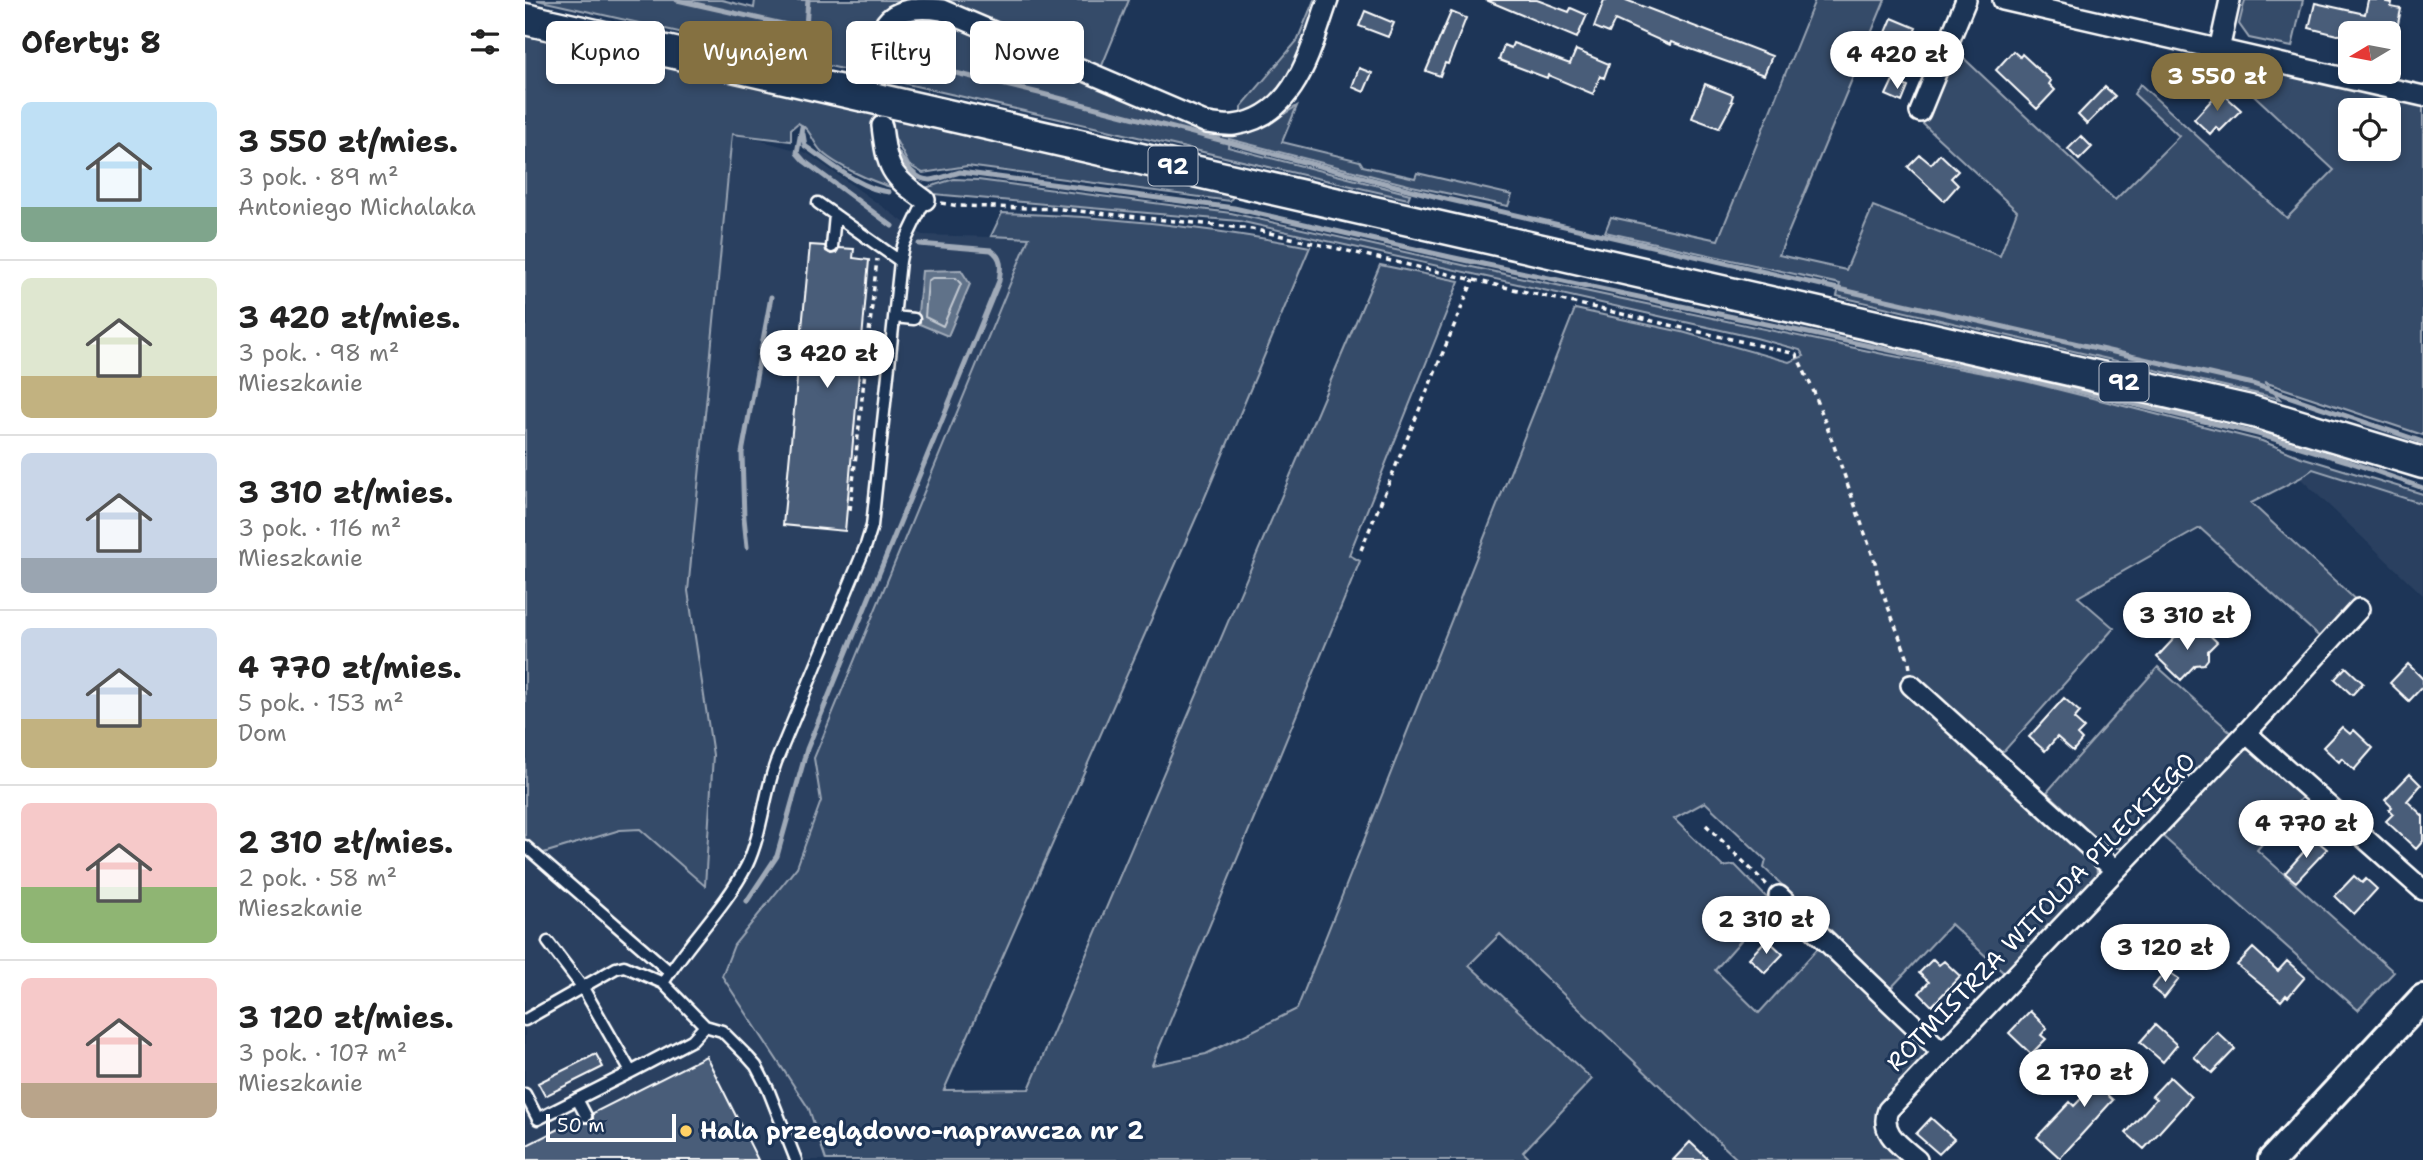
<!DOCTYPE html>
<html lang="pl">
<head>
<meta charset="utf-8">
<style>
	:root { --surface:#fff; --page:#f2f2f2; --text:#222; --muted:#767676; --line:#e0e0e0; --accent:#857141 }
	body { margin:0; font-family:"Shantell Sans",sans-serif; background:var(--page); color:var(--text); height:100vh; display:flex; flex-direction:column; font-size:26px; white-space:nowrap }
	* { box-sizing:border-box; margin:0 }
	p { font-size:23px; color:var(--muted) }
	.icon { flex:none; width:38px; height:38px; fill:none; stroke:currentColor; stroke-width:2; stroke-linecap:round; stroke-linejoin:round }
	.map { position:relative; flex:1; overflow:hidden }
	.side { display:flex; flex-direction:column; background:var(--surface); width:525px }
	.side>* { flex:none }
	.hud { position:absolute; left:21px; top:21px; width:665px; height:63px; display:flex; gap:14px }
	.needle { width:46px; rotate:260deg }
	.tools { position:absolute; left:1813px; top:21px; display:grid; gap:14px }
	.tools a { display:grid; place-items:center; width:63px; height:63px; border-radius:10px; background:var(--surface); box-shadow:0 4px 10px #0003; font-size:35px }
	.scale { position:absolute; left:21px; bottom:18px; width:130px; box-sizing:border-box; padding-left:7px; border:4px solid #fff; border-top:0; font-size:19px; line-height:24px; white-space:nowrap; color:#fff; -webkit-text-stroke:5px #1d3557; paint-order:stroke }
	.price { position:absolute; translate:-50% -60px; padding:0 16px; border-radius:24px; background:#fff; color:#222; font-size:23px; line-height:46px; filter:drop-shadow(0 2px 4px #0008) }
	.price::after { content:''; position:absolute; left:50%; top:42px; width:21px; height:16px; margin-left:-10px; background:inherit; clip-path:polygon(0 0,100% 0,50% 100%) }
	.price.active { background:var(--accent); color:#fff }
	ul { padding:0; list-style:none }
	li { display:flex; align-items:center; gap:21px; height:175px; padding:0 21px }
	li+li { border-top:2px solid var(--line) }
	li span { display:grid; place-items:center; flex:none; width:196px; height:140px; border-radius:10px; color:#555 }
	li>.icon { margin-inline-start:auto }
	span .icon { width:84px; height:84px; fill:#fffc; stroke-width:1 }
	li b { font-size:30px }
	h2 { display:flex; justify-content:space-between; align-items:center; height:84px; padding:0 21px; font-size:30px }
	.tag { padding:0 24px; border-radius:10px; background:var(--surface); box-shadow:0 4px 10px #0003; font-size:24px; line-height:63px }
	.tag.active { background:var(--accent); color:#fff }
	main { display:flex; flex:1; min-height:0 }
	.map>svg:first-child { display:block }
	.built { fill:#2a4161 }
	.green { fill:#364b69; stroke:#9aa5b4; stroke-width:2; fill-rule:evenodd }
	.water { fill:#617289; stroke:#a0aab8; stroke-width:2 }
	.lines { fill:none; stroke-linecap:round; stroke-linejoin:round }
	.shore { stroke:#c0c7d0; stroke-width:2 }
	.stream { stroke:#a0aab8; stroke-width:5 }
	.building { fill:#4a5d79; stroke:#fff; stroke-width:2 }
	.lane-casing { stroke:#fff; stroke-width:15 }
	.street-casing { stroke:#fff; stroke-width:24 }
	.secondary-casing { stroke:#fff; stroke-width:32 }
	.primary-casing { stroke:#fff; stroke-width:35 }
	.path { stroke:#fff; stroke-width:3.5; stroke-dasharray:5 5; stroke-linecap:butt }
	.lane { stroke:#1d3557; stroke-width:10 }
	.street { stroke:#1d3557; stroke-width:19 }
	.secondary { stroke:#1d3557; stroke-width:26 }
	.primary { stroke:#1d3557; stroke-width:30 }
	.poi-dot { fill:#ffd166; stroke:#1d3557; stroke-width:2.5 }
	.labels { text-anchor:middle; stroke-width:6; stroke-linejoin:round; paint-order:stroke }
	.shield { fill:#1d3557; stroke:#bbc2cd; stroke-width:2 }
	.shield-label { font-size:23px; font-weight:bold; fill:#fff }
	.street-label { font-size:24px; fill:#fff; stroke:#1d3557 }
	.poi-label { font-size:24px; font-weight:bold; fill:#fff; stroke:#1d3557; text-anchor:start }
</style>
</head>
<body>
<main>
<section class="side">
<h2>Oferty: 8<svg class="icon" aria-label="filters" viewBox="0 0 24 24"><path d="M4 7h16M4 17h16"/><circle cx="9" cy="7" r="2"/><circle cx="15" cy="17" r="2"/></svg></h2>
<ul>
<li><span style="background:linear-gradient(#bfe0f5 75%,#7fa58c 0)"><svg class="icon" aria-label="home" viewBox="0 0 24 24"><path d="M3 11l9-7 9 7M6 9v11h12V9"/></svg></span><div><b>3 550 zł/mies.</b><p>3 pok. · 89 m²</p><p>Antoniego Michalaka</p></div></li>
<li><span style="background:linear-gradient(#dfe7d0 70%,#c2b280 0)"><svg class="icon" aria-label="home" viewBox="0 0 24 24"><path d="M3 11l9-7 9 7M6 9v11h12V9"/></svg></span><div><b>3 420 zł/mies.</b><p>3 pok. · 98 m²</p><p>Mieszkanie</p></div></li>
<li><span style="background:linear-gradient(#c9d6e8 75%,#9aa5b1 0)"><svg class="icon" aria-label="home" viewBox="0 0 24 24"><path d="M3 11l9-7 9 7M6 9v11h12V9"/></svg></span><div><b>3 310 zł/mies.</b><p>3 pok. · 116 m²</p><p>Mieszkanie</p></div></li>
<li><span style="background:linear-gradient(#c9d6e8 65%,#c2b280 0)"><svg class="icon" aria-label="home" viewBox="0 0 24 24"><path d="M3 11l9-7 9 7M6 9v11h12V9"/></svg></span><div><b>4 770 zł/mies.</b><p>5 pok. · 153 m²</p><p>Dom</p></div></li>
<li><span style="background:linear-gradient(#f6c9c9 60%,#8fb573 0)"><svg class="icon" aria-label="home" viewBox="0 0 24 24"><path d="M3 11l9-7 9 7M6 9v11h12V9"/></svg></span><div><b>2 310 zł/mies.</b><p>2 pok. · 58 m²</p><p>Mieszkanie</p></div></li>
<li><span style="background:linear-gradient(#f6c9c9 75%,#b9a48a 0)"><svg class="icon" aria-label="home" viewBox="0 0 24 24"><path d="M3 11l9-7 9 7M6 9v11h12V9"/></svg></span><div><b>3 120 zł/mies.</b><p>3 pok. · 107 m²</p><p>Mieszkanie</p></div></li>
</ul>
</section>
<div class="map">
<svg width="1898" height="1160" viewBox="0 0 1898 1160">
	<rect width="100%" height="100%" fill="#1d3557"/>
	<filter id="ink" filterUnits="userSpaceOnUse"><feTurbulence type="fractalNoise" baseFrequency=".0143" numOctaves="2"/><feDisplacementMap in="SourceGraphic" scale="14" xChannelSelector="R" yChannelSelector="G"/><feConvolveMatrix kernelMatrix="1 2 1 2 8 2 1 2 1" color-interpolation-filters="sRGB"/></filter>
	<g filter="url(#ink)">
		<path class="built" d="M207 133 282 153 397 235 505 238 289 758 296 801 272 867 209 945 197 975 284 1109 301 1160H0V839L15 854 95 830 115 829 180 885 188 755 163 591Z
			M1788 469 1898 504V595L1775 478Z"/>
		<path class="green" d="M12 0H197L229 8 230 0H401C392 1 382 1 373 4 342 12 344 50 344 75Z
			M405 0H604L574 73Z
			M789 0H798L772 64 748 101 716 119V107L772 41Z
			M1290 0H1360L1254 255 1321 270 1348 206 1475 256 1492 211 1398 124 1430 50 1590 200 1654 136 1609 94 1615 84 1762 218 1809 170 1684 53 1898 103V435L1739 382 1755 399 1312 296 1315 284 1080 232 1086 217 1193 240ZM1825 110H1864V149H1825Z
			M1720 0H1778L1767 47 1724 38 1714 24Z
			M417 17 705 134 741 125 772 106 757 142 835 161 838 166 890 178 892 173 987 195 983 206 887 186 704 139 703 147 885 194 883 199 360 79C360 68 357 54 359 44 365 17 396 18 417 17Z
			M0 35 709 195 705 201 442 166 398 173 384 165 364 127 369 183 366 187C348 182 310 165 297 152 286 141 288 131 273 123L266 129V141L207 134 163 591 188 755 180 886 115 829 95 830 15 854 0 839Z
			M429 179 453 180 706 213 942 266 1358 354 1500 381 1737 441 1776 457 1898 494V504L1788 469 1775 478 1726 503 1834 603 1798 640 1675 528 1553 597 1589 628 1480 750 1475 753 1571 860 1572 875 1479 973 1426 924 1366 988 1239 868 1241 860 1180 802 1149 819 1198 867 1210 865 1248 904 1190 970 1234 1013 1293 948 1400 1048 1402 1057 1359 1103 1383 1160H1213L975 934 944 965 1067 1079 998 1152 1006 1160H301L284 1109 197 976 209 945 272 867 296 801 289 758 504 238 466 236 477 213C580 216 684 227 785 247L675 509 419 1090 504 1089 855 265 934 281 824 555 835 561 627 1065 681 1054 772 1009 1050 309 1157 332 1264 362 1279 356 1275 350 1231 338 714 221 419 195 401 193 397 189Z
			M1633 667 1708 734 1606 846 1592 848 1578 845 1522 792Z
			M1716 750H1725L1778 796 1732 850 1869 972 1833 1010 1635 834Z"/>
		<path class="water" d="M436 270 445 284 423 336 392 323 397 271Z"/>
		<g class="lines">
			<path class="shore" d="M407 278H431L436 284 418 326 400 317 403 281Z"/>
			<path class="stream" d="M152 0 280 29
				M280 39 283 0
				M372 59 514 93 917 198 1728 384 1898 442
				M277 127 272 153 279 161 367 226
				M278 134 280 146C304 162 334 189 364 192
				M371 151C379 163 390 181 406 180 414 179 427 174 435 172L709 208 925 257 1524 384 1733 434 1822 461 1898 488
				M222 547 219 518 217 453 246 297
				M222 901 252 856 282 749 474 281C476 268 478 258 466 250L394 244"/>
		</g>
		<path class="building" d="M961 0H1012L1044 12 1046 8 1062 15 1052 38Z
			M1079 0H1101L1247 56 1239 75 1146 42 1145 45 1090 20 1084 33 1069 27Z
			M1843 0H1861V2L1867 3 1866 7 1876 9 1873 24 1871 27H1869L1868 31 1861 30 1860 33 1812 35 1784 28 1790 3 1840 14Z
			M840 11 869 23 863 37 834 26Z
			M926 12 941 18 923 64 920 63 915 76 901 71Z
			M1367 18 1391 28 1379 57 1355 47Z
			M988 43 1045 64 1051 50 1084 64 1079 78 1075 76 1068 94 1023 75 1022 78 974 60 979 45 986 48Z
			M1488 51 1495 57 1497 54 1526 81 1524 84 1530 90 1512 109 1471 70Z
			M834 68 847 73 839 92 827 87Z
			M1368 80 1383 87 1377 102 1361 95Z
			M1180 84 1208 95 1206 101 1208 102 1194 128 1167 118Z
			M1580 87 1590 96 1562 124 1553 115Z
			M1695 91 1716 110 1695 131 1691 127 1685 134 1669 119Z
			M1556 136 1567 147 1554 160 1543 149Z
			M1415 154 1433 171 1426 178 1433 185 1419 201 1383 167 1395 155 1406 164Z
			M285 245 300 246 301 251 306 254 311 253 314 248 329 249 328 258 344 260 320 531 258 525Z
			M1674 625 1692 642 1683 651V659L1679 664 1670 665 1656 680 1632 657 1657 630 1664 636Z
			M1883 664 1898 679V686L1884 701 1865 683Z
			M1821 667 1838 683 1827 695 1810 679Z
			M1539 698 1555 712 1549 719 1559 728 1552 735 1557 740 1548 751 1532 737 1520 751 1504 737Z
			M1817 727 1825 734 1829 730 1848 748 1829 770 1817 758 1814 762 1798 747Z
			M1885 774 1896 785 1882 801 1898 816V841L1891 849 1861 821 1868 814 1864 810 1867 807 1860 800Z
			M1790 839 1802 849 1771 882 1760 873Z
			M1829 876 1837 883 1841 879 1852 889 1829 914 1810 896Z
			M1242 939 1258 954 1240 973 1224 958Z
			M1728 948 1753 971 1762 961 1780 977 1763 997 1761 995 1756 1001 1712 965Z
			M1408 959 1414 965 1419 961 1435 976 1407 1006 1394 993 1404 982 1394 973Z
			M1641 970 1654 979 1639 998 1627 988Z
			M1505 1011 1522 1028 1516 1035 1521 1039 1506 1054 1484 1033Z
			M1630 1025 1652 1045 1638 1062 1615 1042Z
			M1692 1032 1710 1049 1687 1073 1669 1057Z
			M1601 1052 1610 1060 1580 1093 1588 1100 1535 1158 1512 1137 1545 1102 1549 1106 1584 1070 1578 1065 1587 1055 1593 1060Z
			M71 1054 78 1067 20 1096 13 1083Z
			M181 1056 233 1160H0V1146L54 1119 58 1123H64L68 1119V1113Z
			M1645 1077 1666 1097 1619 1149 1601 1133 1631 1099 1627 1096Z
			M1406 1118 1429 1139 1414 1154 1391 1134Z
			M1165 1142 1184 1160H1148Z"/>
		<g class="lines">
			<g class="lane-casing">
				<path id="lane" d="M293 203 375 261
					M307 247 310 215
					M369 317 389 319
					M0 846 145 972
					M138 983C163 942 200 908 222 865 237 833 239 795 251 762L341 545 347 526 375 261 378 246 400 200
					M0 1020 91 968 99 966 138 983 180 1026 197 1031 223 1057 231 1066 243 1089 271 1160
					M106 1072 167 1040 180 1026
					M0 1094 13 1119 106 1072 58 988 23 942
					M52 1099 61 1116"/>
			</g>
			<g class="street-casing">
				<path id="street" d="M1478 0 1898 96
					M1694 50 1705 0
					M352 71C350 21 365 3 417 10L682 123C691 124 701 126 709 125 772 116 785 50 803 0
					M1395 112 1441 0
					M357 126C362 168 365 176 400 200
					M1386 685 1590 870
					M1721 733 1898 890
					M1254 896 1417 1052
					M1392 1160C1376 1146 1354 1133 1363 1110L1721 733 1834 609"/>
			</g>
			<g class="secondary-casing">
				<path id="secondary" d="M1747 1160 1898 998"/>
			</g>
			<g class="primary-casing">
				<path id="primary" d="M0 19 1729 412 1898 463"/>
			</g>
			<path class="path" d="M416 203 434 206 535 209 727 229 1271 354 1289 392 1309 446 1350 562 1354 583 1384 662 1385 669
				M325 510 352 259
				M836 550 948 280
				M1181 825 1242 885"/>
			<use href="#lane" class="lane"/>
			<use href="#street" class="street"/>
			<use href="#secondary" class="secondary"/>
			<use href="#primary" class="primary"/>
		</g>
	</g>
	<circle class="poi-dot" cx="161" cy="1131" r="7"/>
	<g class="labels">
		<g class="shield">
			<rect x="623.5" y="146.5" width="49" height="39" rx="5"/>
			<rect x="1574.5" y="362.5" width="49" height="39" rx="5"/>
		</g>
		<g class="shield-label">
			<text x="648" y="174">92</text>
			<text x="1599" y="390">92</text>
		</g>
		<g class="street-label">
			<text transform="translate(1516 912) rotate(-46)" y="8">ROTMISTRZA WITOLDA PILECKIEGO</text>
		</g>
		<g class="poi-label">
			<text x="175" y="1139">Hala przeglądowo-naprawcza nr 2</text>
		</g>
	</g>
</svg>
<div class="tools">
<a><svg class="needle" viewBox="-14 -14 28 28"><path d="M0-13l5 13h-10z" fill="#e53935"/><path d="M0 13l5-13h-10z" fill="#767676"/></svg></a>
<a><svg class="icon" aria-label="locate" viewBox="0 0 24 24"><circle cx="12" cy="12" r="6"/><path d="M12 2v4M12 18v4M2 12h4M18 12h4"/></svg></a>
</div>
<div class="scale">50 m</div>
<b class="price" style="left:1372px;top:91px">4 420 zł</b>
<b class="price active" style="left:1692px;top:113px">3 550 zł</b>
<b class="price" style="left:302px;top:390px">3 420 zł</b>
<b class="price" style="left:1662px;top:652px">3 310 zł</b>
<b class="price" style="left:1781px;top:860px">4 770 zł</b>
<b class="price" style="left:1241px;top:956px">2 310 zł</b>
<b class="price" style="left:1640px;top:984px">3 120 zł</b>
<b class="price" style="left:1559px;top:1109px">2 170 zł</b>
<div class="hud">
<a class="tag">Kupno</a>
<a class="tag active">Wynajem</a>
<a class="tag">Filtry</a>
<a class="tag">Nowe</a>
</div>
</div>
</main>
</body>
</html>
